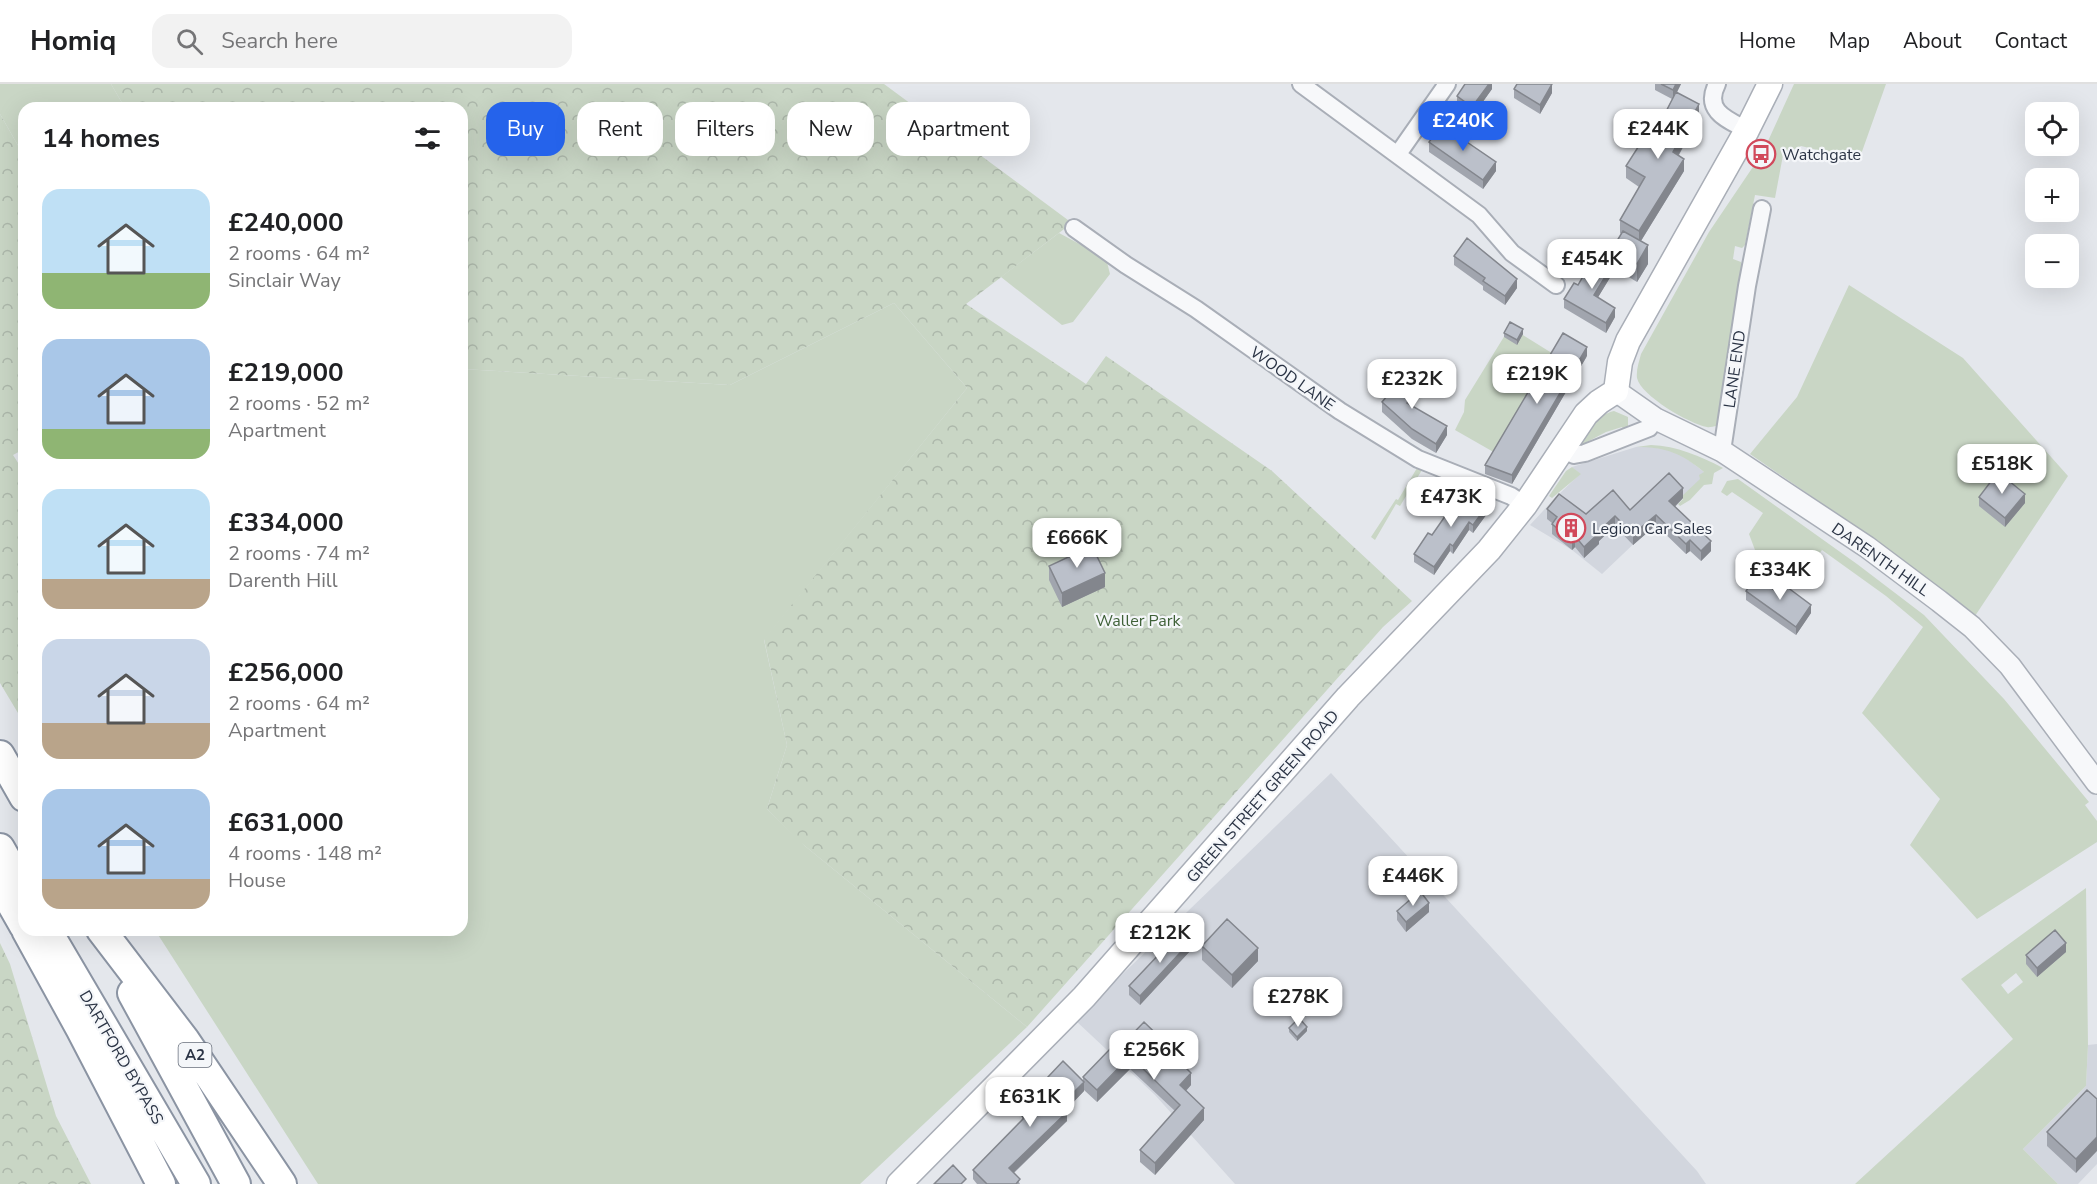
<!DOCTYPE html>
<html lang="en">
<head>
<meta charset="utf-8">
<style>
	:root { --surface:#fff; --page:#f2f2f2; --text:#202124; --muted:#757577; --line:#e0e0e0; --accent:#2563eb }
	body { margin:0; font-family:"Nunito Sans",sans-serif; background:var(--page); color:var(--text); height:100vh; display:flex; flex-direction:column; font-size:22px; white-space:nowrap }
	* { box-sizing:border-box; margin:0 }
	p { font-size:20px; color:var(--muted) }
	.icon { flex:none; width:33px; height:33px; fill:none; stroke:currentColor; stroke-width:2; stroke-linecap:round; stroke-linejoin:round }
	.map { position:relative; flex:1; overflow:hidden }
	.drawer { position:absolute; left:18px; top:18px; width:450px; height:834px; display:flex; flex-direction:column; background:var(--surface); border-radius:18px; box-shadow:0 6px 24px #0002 }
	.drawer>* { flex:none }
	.banner { position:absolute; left:486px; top:18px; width:570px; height:54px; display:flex; gap:12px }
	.controls { position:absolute; left:2025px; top:18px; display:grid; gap:12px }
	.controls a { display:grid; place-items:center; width:54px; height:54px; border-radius:12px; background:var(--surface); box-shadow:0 6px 24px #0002; font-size:30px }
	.price { position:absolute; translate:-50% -51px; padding:0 14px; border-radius:12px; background:#fff; color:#222; font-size:20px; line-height:39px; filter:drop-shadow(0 2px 3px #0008) }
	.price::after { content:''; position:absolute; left:50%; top:36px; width:18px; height:14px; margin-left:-9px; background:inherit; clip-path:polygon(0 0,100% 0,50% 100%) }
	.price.on { background:var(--accent); color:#fff }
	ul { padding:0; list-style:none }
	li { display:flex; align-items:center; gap:18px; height:150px; padding:0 24px }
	li span { display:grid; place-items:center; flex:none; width:168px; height:120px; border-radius:18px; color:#555 }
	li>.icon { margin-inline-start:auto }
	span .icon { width:72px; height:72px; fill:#fffc; stroke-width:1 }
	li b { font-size:26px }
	h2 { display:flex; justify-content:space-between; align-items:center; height:72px; padding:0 24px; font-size:26px }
	.chip { padding:0 21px; border-radius:18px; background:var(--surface); box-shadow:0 6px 24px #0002; font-size:21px; line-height:54px }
	.chip.on { background:var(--accent); color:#fff }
	header { display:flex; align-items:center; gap:36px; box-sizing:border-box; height:84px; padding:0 30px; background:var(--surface); border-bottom:2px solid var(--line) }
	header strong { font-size:28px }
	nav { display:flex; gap:33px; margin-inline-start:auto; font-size:21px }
	.search { width:420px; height:54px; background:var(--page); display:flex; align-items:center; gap:15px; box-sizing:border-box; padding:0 21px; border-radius:18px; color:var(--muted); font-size:22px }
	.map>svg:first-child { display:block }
	.built { fill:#d2d6de }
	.green { fill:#c9d6c5; fill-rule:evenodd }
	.forest { fill:url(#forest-crowns) }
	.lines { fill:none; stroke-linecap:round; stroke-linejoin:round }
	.minor-casing { stroke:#a9aeb7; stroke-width:20 }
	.tertiary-casing { stroke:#a9aeb7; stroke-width:24 }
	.secondary-casing { stroke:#a9aeb7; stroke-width:27 }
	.trunk-casing { stroke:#8b94a3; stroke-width:32 }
	.minor { stroke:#f7f8fa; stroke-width:16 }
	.tertiary { stroke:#f7f8fa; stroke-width:21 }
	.secondary { stroke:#fff; stroke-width:24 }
	.trunk { stroke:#fff; stroke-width:28 }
	.wall { fill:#a1a5ae }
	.shaded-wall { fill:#83868d }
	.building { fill:#bbc0ca; stroke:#83868d; stroke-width:1.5 }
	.labels { text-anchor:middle; stroke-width:4.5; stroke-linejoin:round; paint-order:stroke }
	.shield { fill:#f4f6f9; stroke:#676e7b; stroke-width:1.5 }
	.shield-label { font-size:15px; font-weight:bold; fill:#2b3445 }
	.poi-label { font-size:16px; fill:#2b3445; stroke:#f4f6f9; text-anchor:start }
	.street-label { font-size:16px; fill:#2b3445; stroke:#f4f6f9 }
	.park-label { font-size:16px; fill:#3f6138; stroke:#f4f6f9 }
</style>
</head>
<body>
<header>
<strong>Homiq</strong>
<div class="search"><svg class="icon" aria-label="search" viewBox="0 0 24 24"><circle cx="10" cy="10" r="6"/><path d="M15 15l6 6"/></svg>Search here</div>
<nav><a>Home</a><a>Map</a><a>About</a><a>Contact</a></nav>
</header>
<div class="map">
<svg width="2097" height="1100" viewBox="0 0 2097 1100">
	<defs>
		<pattern id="forest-crowns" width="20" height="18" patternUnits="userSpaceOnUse" patternTransform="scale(1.5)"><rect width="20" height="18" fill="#c9d6c5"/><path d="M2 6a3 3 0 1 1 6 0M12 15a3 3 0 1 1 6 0" fill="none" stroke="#adb8ab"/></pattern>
	</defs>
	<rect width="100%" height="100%" fill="#e4e7ec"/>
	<path class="built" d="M1636 363H1650L1670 366 1682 371 1704 388 1703 394 1602 490 1572 466 1530 441 1555 414 1580 390 1572 383Z
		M1331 689 1697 1087 1706 1100H1235L1155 1011 1075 936Z
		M2097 960V1080L2078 1100H2058L2023 1065 2086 1002 2088 961Z"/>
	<path class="green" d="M0 0H111L125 24H24V72L0 30Z
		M1794 0H1886L1859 76 1801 62 1783 71 1775 114 1755 111 1745 161 1742 164 1735 162 1733 175 1741 178 1742 181 1723 308 1716 342C1714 342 1709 344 1707 343 1690 340 1641 312 1637 294 1636 286 1639 278 1641 270L1709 148 1763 68Z
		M1059 149 1098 170 1107 178 1110 190 1073 238 1062 241 1001 193Z
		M1849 201 1963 274 2068 392 1975 532 1846 436 1750 370 1797 313Z
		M894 219 967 304 764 556 787 661 767 725 805 762 1027 943 860 1100H318L155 846H462V285L730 301Z
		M1510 243 1555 271 1497 370 1455 346 1464 328 1465 316Z
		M1614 327 1628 333V342L1624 346 1622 343 1606 348 1585 359 1587 363 1582 362 1580 359C1589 344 1597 331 1614 327Z
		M1651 361C1677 362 1700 372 1723 384L1714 389 1712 400 1704 401 1690 416 1680 422 1678 420 1683 415 1681 413 1700 395 1699 391 1704 388C1681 369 1666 363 1636 363Z
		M1572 383 1581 390 1552 414 1549 412 1566 387Z
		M1417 384 1422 386 1400 422 1396 420 1375 456 1371 453 1396 415 1398 416Z
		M1738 395 1857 480 1924 531 2004 615 2089 718 2085 721 2097 737V758L1977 835 1910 761 1940 715 1862 629 1923 543 1886 512 1822 466 1797 498 1755 466 1749 450 1763 429 1732 408 1727 412 1721 408 1727 397Z
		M2086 804 2088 961 2086 1002 2023 1065 2058 1100H1855L2013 955 1961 895ZM2016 889 2023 898 2008 910 2001 901Z"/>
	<path class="forest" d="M111 0H884L1072 139 966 220 1086 300 1106 272 1272 387 1412 517 1383 543 1027 943 800 758 767 725 787 661 764 555 967 304 894 219 730 301 462 285V24H125Z
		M0 30 24 72V365L13 371 24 388V639L0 599Z
		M0 859 10 880 56 1032 91 1100H0Z"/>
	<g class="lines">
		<g class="minor-casing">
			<path id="minor" d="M1301 0 1479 131 1512 169 1556 201
				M1717 0C1703 27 1728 36 1747 46
				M1398 70 1447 0
				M1074 144 1126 181 1196 225 1340 327 1418 375 1511 412 1525 421
				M1563 366 1574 371 1585 369 1649 344 1656 335
				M1722 367 1747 202 1762 125"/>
		</g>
		<g class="tertiary-casing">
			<path id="tertiary" d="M1616 307 1656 335 1722 367 1867 463 1939 517 1972 543 2010 582 2097 699"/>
		</g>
		<g class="secondary-casing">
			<path id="secondary" d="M899 1100 1084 913 1348 613 1489 466 1525 421 1586 330 1599 318 1616 307 1620 278 1628 257 1747 46 1770 0"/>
		</g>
		<g class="trunk-casing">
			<path id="trunk" d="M0 671 24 713
				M0 764 24 806
				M0 800 24 842
				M26 846 81 946 161 1100
				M47 846 196 1100
				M101 846 185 956 282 1100
				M132 909 236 1100"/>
		</g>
		<use href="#minor" class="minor"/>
		<use href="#tertiary" class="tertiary"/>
		<use href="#secondary" class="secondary"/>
		<use href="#trunk" class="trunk"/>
	</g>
	<path class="wall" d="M1492 0V5L1472 33 1457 21V12Z
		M1655 0H1681L1677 8 1699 33 1679 71 1684 87 1641 157 1648 180 1637 198 1614 184V187L1598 213 1615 233 1606 249 1564 224V215L1578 201 1612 177V165L1621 150 1620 149V136L1639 103 1626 94V82L1655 49 1672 15 1655 6Z
		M1514 5 1552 9 1540 30 1514 14Z
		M1429 58 1496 87 1483 105 1429 68Z
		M1454 172 1517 204 1505 221 1483 206V202L1454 181Z
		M1504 249 1523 250 1517 261 1504 253Z
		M1587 272 1512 400 1485 390V381Z
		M1389 301 1418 313 1412 321 1447 351 1436 369 1412 355 1382 328V318L1389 310Z
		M1979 413 2025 419 2005 443 1979 422Z
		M1683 414 1675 423 1711 467 1701 477 1690 467 1686 470 1656 441 1633 461 1615 442 1599 457V460L1584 474 1575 463 1572 466 1552 450V439L1547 435V425L1586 430 1630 426Z
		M1489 427 1473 449 1469 446 1453 470 1450 467 1434 491 1414 478V470L1432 451 1450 429Z
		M1049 482 1105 503 1062 523 1049 496Z
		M1746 507 1811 529 1796 551 1746 516Z
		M1397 827 1429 828 1406 848 1397 836Z
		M1202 862 1258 877 1232 904 1202 876Z
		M1191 866 1140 921 1129 911V902Z
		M2066 868 2037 893 2026 880V871Z
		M1289 944 1307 947 1297 957 1289 948Z
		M1114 969 1194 979 1188 985 1191 1001 1186 1007 1204 1036 1155 1091 1140 1078V1066L1175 1027 1130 985 1097 1018 1084 1006V1007L1066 1026 1067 1037 1014 1089 1020 1100H977L973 1095V1086L1022 1036V1032L1048 1004 1047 1003V994L1083 997V993Z
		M2097 1015 2076 1089 2047 1062V1048Z"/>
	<path class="shaded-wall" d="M1489 0H1492V5L1472 33V23Z
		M1552 0V9L1540 30V21Z
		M1676 0H1681L1673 16V6Z
		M1699 20V33L1673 81V68Z
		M1684 75V87L1639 160V147Z
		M1496 78V87L1483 105V96Z
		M1648 161V180L1637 198V180Z
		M1614 178V187L1594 220V211Z
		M1517 195V204L1505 221V212Z
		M1615 224V233L1606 249V239Z
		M1523 245V250L1517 261V256Z
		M1587 263V272L1512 400V391Z
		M1418 303V313L1407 328V319Z
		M1447 342V351L1436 369V360Z
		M1683 404V414L1669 428V417Z
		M2025 410V419L2005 443V434Z
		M1489 419V427L1473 449V441Z
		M1656 431V441L1633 461V450Z
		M1615 432V442L1599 457V460L1584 474V463L1598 448Z
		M1469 438V446L1453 470V462Z
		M1575 452V463L1572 466V456Z
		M1690 456V467L1686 470V460Z
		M1711 457V467L1701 477V467Z
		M1450 460V467L1434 491V483Z
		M1105 489V503L1062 523V509Z
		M1811 521V529L1796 551V543Z
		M1429 819V828L1406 848V838Z
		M1191 857V866L1140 921V912Z
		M2066 859V868L2037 893V884Z
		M1258 864V877L1232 904V891Z
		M1307 943V947L1297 957V953Z
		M1194 967V979L1181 992V979Z
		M1130 972V985L1097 1018V1006Z
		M1191 989V1001L1180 1013V1001Z
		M1084 998V1007L1061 1031V1021Z
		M1204 1024V1036L1155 1091V1079Z
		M1067 1028V1037L1009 1093V1084Z
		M2097 1053V1067L2076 1089V1075Z"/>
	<path class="building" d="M1465 0H1489L1472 23 1457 12Z
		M1517 0H1552L1540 21 1514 5Z
		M1661 0H1676L1673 6Z
		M1676 8 1699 20 1673 68 1684 75 1639 147 1620 136 1645 93 1626 82 1649 46 1655 49Z
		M1442 41 1496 78 1483 96 1429 58Z
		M1623 147 1648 161 1637 180 1612 165Z
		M1467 154 1517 195 1505 212 1483 197 1485 194 1454 172Z
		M1597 168 1614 178 1594 211 1615 224 1606 239 1564 215 1574 199 1578 201Z
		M1510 238 1523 245 1517 256 1504 249Z
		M1563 249 1587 263 1512 391 1485 381Z
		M1400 288 1418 303 1407 319 1447 342 1436 360 1412 345 1382 318 1394 304 1389 301Z
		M1998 388 2025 410 2005 434 1979 413Z
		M1669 389 1683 404 1669 417 1711 457 1701 467 1690 456 1686 460 1656 431 1633 450 1615 432 1598 448 1599 449 1584 463 1575 452 1572 456 1552 440 1557 433 1547 425 1559 410 1586 430 1613 406 1630 426Z
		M1467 405 1489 419 1473 441 1469 438 1453 462 1450 460 1434 483 1414 470 1428 449 1432 451 1448 428 1450 429Z
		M1092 462 1105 489 1062 509 1049 482Z
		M1756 493 1781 511 1787 503 1811 521 1796 543 1746 507Z
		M1420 807 1429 819 1406 838 1397 827Z
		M1227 835 1258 864 1232 891 1202 862Z
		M2055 846 2066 859 2037 884 2026 871Z
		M1181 847 1191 857 1140 912 1129 902Z
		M1299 934 1307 943 1297 953 1289 944Z
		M1144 938 1173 966 1183 956 1194 967 1181 979 1191 989 1180 1001 1204 1024 1155 1079 1140 1066 1180 1021 1130 972 1097 1006 1083 993 1110 965 1114 969Z
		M1063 977 1084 998 1061 1021 1067 1028 1009 1084 1020 1095 1016 1100H987L973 1086 1024 1034 1022 1032 1053 1000 1047 994Z
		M2087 1006 2097 1015V1053L2076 1075 2047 1048Z
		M953 1081 966 1095 961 1100H934Z"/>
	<defs>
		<g id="bus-ring" transform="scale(1.5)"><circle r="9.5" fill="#f4f6f9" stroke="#d1495b" stroke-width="1.5"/><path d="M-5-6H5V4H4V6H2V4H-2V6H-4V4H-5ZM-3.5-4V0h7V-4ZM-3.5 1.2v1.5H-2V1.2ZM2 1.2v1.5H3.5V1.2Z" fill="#d1495b"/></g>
		<g id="building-ring" transform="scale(1.5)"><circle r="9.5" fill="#f4f6f9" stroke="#d1495b" stroke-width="1.5"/><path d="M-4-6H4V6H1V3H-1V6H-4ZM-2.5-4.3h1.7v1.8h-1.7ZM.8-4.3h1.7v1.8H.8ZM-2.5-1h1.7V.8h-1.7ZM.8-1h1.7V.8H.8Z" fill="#d1495b"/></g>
	</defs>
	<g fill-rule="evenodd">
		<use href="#bus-ring" x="1761" y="70"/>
		<use href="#building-ring" x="1571" y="444"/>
	</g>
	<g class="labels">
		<rect class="shield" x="178.5" y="959" width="33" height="24" rx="4.5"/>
		<g class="shield-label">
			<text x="195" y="976">A2</text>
		</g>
		<g class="poi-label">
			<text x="1782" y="76">Watchgate</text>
			<text x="1592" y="450">Legion Car Sales</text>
		</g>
		<g class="street-label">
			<text transform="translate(1734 285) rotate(-82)" y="6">LANE END</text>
			<text transform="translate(1293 294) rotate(35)" y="6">WOOD LANE</text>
			<text transform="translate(1881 475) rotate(35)" y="6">DARENTH HILL</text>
			<text transform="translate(1262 712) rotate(-49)" y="6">GREEN STREET GREEN ROAD</text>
			<text transform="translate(122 973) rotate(60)" y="6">DARTFORD BYPASS</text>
		</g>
		<g class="park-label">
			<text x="1138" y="542">Waller Park</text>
		</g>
	</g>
</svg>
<div class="controls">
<a><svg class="icon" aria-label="locate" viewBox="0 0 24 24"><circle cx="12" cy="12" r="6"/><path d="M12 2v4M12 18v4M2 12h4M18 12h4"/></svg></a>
<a>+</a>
<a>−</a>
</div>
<b class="price on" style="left:1463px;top:68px">£240K</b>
<b class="price" style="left:1658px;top:76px">£244K</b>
<b class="price" style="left:1592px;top:206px">£454K</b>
<b class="price" style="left:1537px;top:321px">£219K</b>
<b class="price" style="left:1412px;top:326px">£232K</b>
<b class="price" style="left:2002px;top:411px">£518K</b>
<b class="price" style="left:1451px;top:444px">£473K</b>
<b class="price" style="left:1077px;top:485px">£666K</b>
<b class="price" style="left:1780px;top:517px">£334K</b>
<b class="price" style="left:1413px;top:823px">£446K</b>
<b class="price" style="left:1160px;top:880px">£212K</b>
<b class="price" style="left:1298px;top:944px">£278K</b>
<b class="price" style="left:1154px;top:997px">£256K</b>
<b class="price" style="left:1030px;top:1044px">£631K</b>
<div class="banner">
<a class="chip on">Buy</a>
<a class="chip">Rent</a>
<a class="chip">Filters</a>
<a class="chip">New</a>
<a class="chip">Apartment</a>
</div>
<section class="drawer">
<h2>14 homes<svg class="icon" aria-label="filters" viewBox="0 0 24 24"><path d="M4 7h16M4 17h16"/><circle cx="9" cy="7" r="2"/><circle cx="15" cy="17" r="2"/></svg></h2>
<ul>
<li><span style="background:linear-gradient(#bfe0f5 70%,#8fb573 0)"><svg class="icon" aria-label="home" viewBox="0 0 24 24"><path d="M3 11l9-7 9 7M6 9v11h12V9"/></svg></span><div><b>£240,000</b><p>2 rooms · 64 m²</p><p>Sinclair Way</p></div></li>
<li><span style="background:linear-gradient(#a9c7e8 75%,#8fb573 0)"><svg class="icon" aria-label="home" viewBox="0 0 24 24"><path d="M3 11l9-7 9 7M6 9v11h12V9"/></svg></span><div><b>£219,000</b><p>2 rooms · 52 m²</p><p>Apartment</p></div></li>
<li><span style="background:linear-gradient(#bfe0f5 75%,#b9a48a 0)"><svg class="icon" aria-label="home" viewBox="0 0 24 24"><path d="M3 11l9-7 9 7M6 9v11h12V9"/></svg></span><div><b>£334,000</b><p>2 rooms · 74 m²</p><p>Darenth Hill</p></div></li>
<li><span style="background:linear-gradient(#c9d6e8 70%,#b9a48a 0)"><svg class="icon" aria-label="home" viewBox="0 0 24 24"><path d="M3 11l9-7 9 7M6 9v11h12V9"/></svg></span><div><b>£256,000</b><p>2 rooms · 64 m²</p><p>Apartment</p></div></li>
<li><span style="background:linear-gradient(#a9c7e8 75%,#b9a48a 0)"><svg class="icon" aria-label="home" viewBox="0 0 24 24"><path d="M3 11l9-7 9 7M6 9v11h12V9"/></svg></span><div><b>£631,000</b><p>4 rooms · 148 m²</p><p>House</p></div></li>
</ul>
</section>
</div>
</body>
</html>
